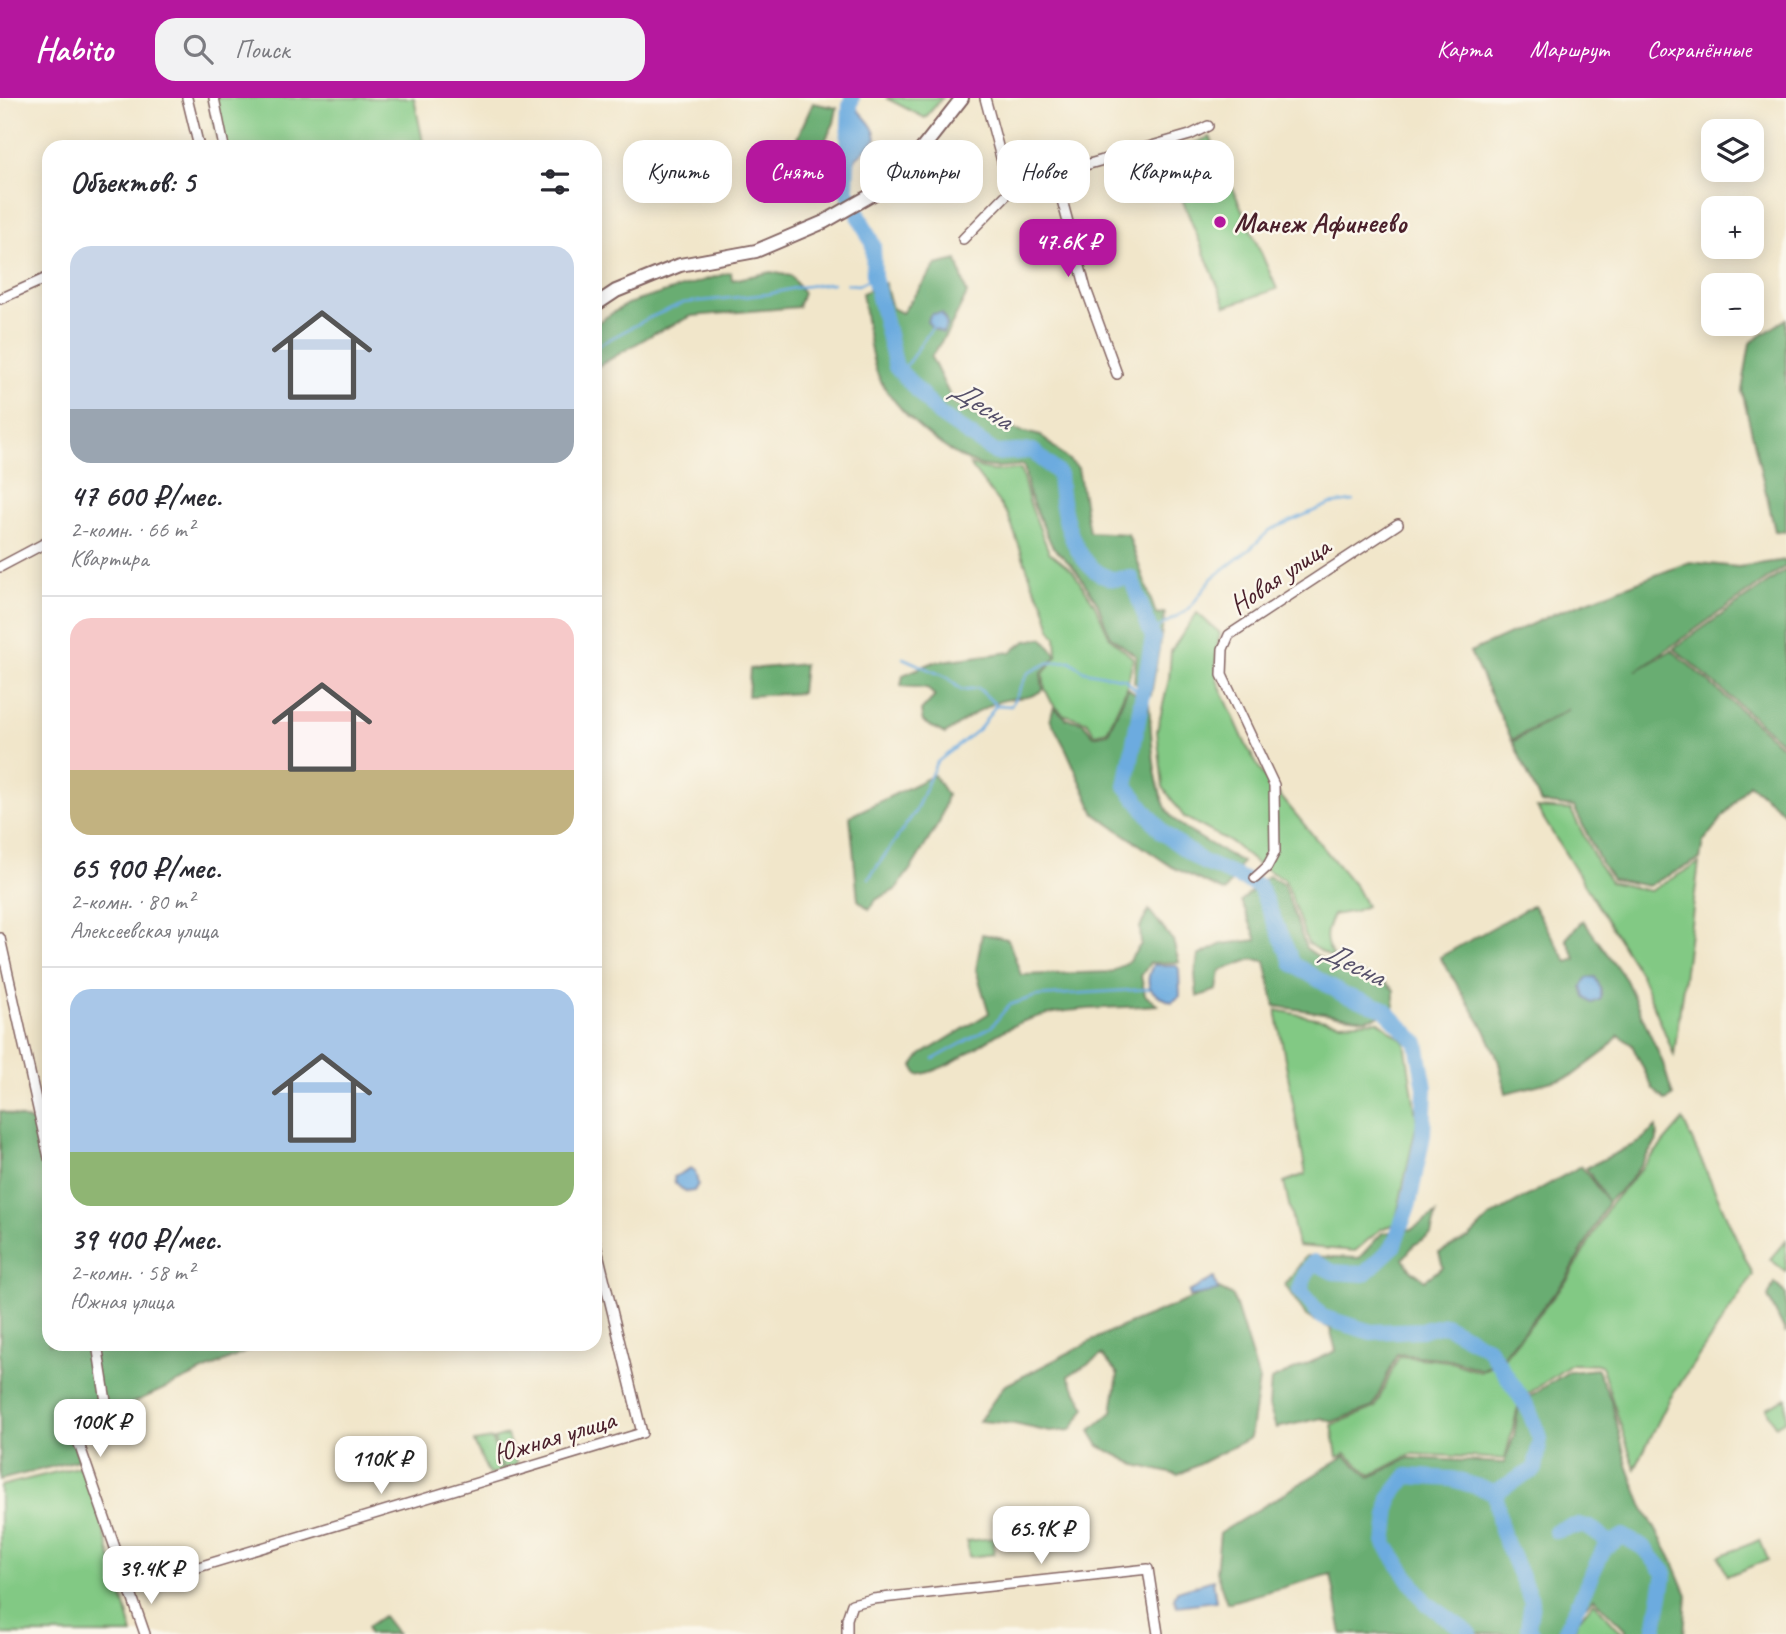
<!DOCTYPE html>
<html lang="ru">
<head>
<meta charset="utf-8">
<style>
	:root { --surface:#fff; --page:#f2f2f3; --text:#2b2b33; --muted:#7c7c81; --line:#e1e1e2; --accent:#b5179e }
	body { margin:0; font-family:Caveat,sans-serif; background:var(--page); color:var(--text); height:100vh; display:flex; flex-direction:column; font-size:26px; white-space:nowrap }
	* { box-sizing:border-box; margin:0 }
	p { font-size:23px; color:var(--muted) }
	.icon { flex:none; width:38px; height:38px; fill:none; stroke:currentColor; stroke-width:2; stroke-linecap:round; stroke-linejoin:round }
	.map { position:relative; flex:1; overflow:hidden }
	.drawer { position:absolute; left:42px; top:42px; width:560px; height:1211px; display:flex; flex-direction:column; background:var(--surface); border-radius:21px; box-shadow:0 4px 18px #0003 }
	.drawer>* { flex:none }
	.hud { position:absolute; left:623px; top:42px; width:665px; height:63px; display:flex; gap:14px }
	.fabs { position:absolute; left:1701px; top:21px; display:grid; gap:14px }
	.fabs a { display:grid; place-items:center; width:63px; height:63px; border-radius:14px; background:var(--surface); box-shadow:0 4px 18px #0003; font-size:35px }
	.price { position:absolute; translate:-50% -60px; padding:0 16px; border-radius:14px; background:#fff; color:#222; font-size:23px; line-height:46px; filter:drop-shadow(0 2px 4px #0008) }
	.price::after { content:''; position:absolute; left:50%; top:42px; width:21px; height:16px; margin-left:-10px; background:inherit; clip-path:polygon(0 0,100% 0,50% 100%) }
	.price.current { background:var(--accent); color:#fff }
	ul { padding:0; list-style:none }
	li { display:grid; align-content:center; gap:14px; height:371px; padding:0 28px }
	li+li { border-top:2px solid var(--line) }
	li span { display:grid; place-items:center; height:217px; border-radius:21px; color:#555 }
	li>.icon { margin-inline-start:auto }
	span .icon { width:126px; height:126px; fill:#fffc; stroke-width:1 }
	li b { font-size:30px }
	h2 { display:flex; justify-content:space-between; align-items:center; height:84px; padding:0 28px; font-size:30px }
	.chip { padding:0 24px; border-radius:21px; background:var(--surface); box-shadow:0 4px 18px #0003; font-size:24px; line-height:63px }
	.chip.current { background:var(--accent); color:#fff }
	header { display:flex; align-items:center; gap:42px; box-sizing:border-box; height:98px; padding:0 35px; background:var(--accent); color:#fff }
	header strong { font-size:33px }
	nav { display:flex; gap:38px; margin-inline-start:auto; font-size:24px }
	.search { width:490px; height:63px; background:var(--page); display:flex; align-items:center; gap:18px; box-sizing:border-box; padding:0 24px; border-radius:21px; color:var(--muted); font-size:26px }
	.map>svg:first-child { display:block }
	.green { fill:#82c984; stroke:#667458; stroke-width:2 }
	.forest { fill:#69ad72; stroke:#5a664e; stroke-width:2 }
	.water { fill:#6cabdf; stroke:#5b6585; stroke-width:2 }
	.lines { fill:none; stroke-linecap:round; stroke-linejoin:round }
	.stream { stroke:#6cabdf; stroke-width:2.5 }
	.river { stroke:#6cabdf; stroke-width:16 }
	.minor-casing { stroke:#846563; stroke-width:12 }
	.tertiary-casing { stroke:#846563; stroke-width:16 }
	.minor { stroke:#fff; stroke-width:9 }
	.tertiary { stroke:#fff; stroke-width:12 }
	.poi-dot { fill:#b5179e; stroke:#fbf7ec; stroke-width:2.5 }
	.labels { text-anchor:middle; stroke-width:5; stroke-linejoin:round; paint-order:stroke }
	.poi-label { font-size:28px; font-weight:bold; fill:#4a1f2b; stroke:#fbf7ec; text-anchor:start }
	.street-label { font-size:28px; fill:#4a1f2b; stroke:#fbf7ec }
	.water-label { font-size:30px; font-style:italic; fill:#56506a; stroke:#fbf7ec }
</style>
</head>
<body>
<header>
<strong>Habito</strong>
<div class="search"><svg class="icon" aria-label="search" viewBox="0 0 24 24"><circle cx="10" cy="10" r="6"/><path d="M15 15l6 6"/></svg>Поиск</div>
<nav><a>Карта</a><a>Маршрут</a><a>Сохранённые</a></nav>
</header>
<div class="map">
<svg width="1786" height="1536" viewBox="0 0 1786 1536">
	<rect width="100%" height="100%" fill="#fbf7ec"/>
	<filter id="ink" filterUnits="userSpaceOnUse"><feTurbulence type="fractalNoise" baseFrequency=".0143" numOctaves="2"/><feDisplacementMap in="SourceGraphic" scale="14" xChannelSelector="R" yChannelSelector="G"/><feConvolveMatrix kernelMatrix="1 2 1 2 8 2 1 2 1" color-interpolation-filters="sRGB"/></filter>
	<filter id="wash" filterUnits="userSpaceOnUse"><feTurbulence type="fractalNoise" baseFrequency=".00686" numOctaves="4" result="noise"/><feDisplacementMap in="SourceGraphic" scale="28" xChannelSelector="R" yChannelSelector="G"/><feGaussianBlur stdDeviation="1.57" result="paint"/><feColorMatrix in="noise" values="0 0 0 0 0 0 0 0 0 0 0 0 0 0 0 0 0 1.4 0 .05"/><feComposite in="paint" operator="in"/></filter>
	<g filter="url(#wash)">
		<rect width="100%" height="100%" fill="#f1e6ca"/>
		<path class="green" d="M208 0H414L424 49H220Z
			M886 0H942L925 20Z
			M1210 39 1277 191 1226 208 1164 57Z
			M970 367 993 373 1021 371 1028 401 1049 454 1072 472 1094 505 1110 540 1133 560 1127 589 1107 633 1095 636 1086 623 1063 616 1052 605 1045 591 1043 576 1057 558 1056 539 1052 534 1043 504 1034 489 1008 417Z
			M1197 515 1220 535 1216 555 1217 582 1247 649 1263 677 1356 789 1366 808 1355 813 1333 817C1324 835 1323 845 1336 862L1308 846 1285 782 1258 767 1232 745 1184 719 1163 689 1157 633 1169 581 1171 553Z
			M1537 710 1571 712 1598 766 1610 784 1650 793 1699 765 1674 957 1641 877Z
			M1276 912 1340 925 1378 923 1405 944 1417 1024 1395 1126 1381 1131 1355 1153 1298 1148 1284 1084 1306 1076Z
			M1683 1022 1753 1177 1669 1302 1635 1371 1601 1267 1572 1266 1525 1298 1502 1262 1569 1180 1609 1108Z
			M1786 1142V1174L1770 1161Z
			M1399 1258 1448 1263 1480 1274 1493 1267 1519 1305 1505 1361 1412 1356 1371 1377 1346 1356 1337 1359 1332 1327 1375 1310Z
			M1786 1300V1322L1775 1328 1766 1310Z
			M507 1337 517 1367 503 1371 494 1341Z
			M492 1341 502 1373 489 1377 474 1344Z
			M85 1367 133 1536H0V1388Z
			M993 1440 994 1456 969 1459 967 1443Z
			M1760 1442 1768 1462 1727 1478 1719 1458Z
			M1594 1504 1622 1535 1623 1536H1573L1579 1521Z"/>
		<path class="forest" d="M813 5 837 10 834 25 823 47 830 83 822 82 810 50 797 40Z
			M957 162 967 196 949 232 931 259 954 306 997 327 1041 338 1078 370 1089 434 1128 436 1156 516 1165 515 1151 597 1134 584 1136 558 1110 538 1097 504 1075 471 1052 448 1029 397 1024 367C1013 368 1002 370 991 369 954 367 890 309 877 275 869 256 866 217 862 195L885 185 892 210 902 215 936 167Z
			M731 174 732 182 771 174 791 178 803 195 798 209 692 218 655 235 595 270V226L627 206Z
			M1786 221V434L1775 433 1742 293 1750 245Z
			M1786 462V468L1636 573 1672 552 1786 652V716L1749 686 1703 744 1700 761 1648 788 1612 781 1601 765 1574 709 1541 705 1513 644 1569 611 1512 642 1470 554 1556 515 1690 464 1738 469Z
			M1786 472V648L1674 550Z
			M1043 540 1057 558 1041 575 1043 592C1023 604 1023 597 1005 602 983 607 963 624 945 636L923 624 921 613 935 598 927 590 901 588 903 577 934 564 1011 554 1026 543Z
			M804 566 801 595 748 598 750 571Z
			M1128 590 1149 606C1152 639 1152 689 1170 717 1178 729 1227 756 1242 764L1225 794 1172 769 1095 716 1066 651 1050 621 1054 609 1067 621 1082 624 1094 638 1108 635Z
			M934 677 947 697 940 723 912 769 895 792 877 801 869 811 858 802 850 718Z
			M1268 778 1283 785 1306 850 1322 861 1386 885 1394 892V910L1376 919 1365 921 1275 908 1265 863 1252 861 1220 873 1217 892 1197 899 1195 877 1198 858 1222 846 1257 842 1241 803Z
			M1533 807 1567 864 1576 861 1566 841 1583 822 1626 882 1663 965 1673 998 1666 1003 1653 991 1632 947 1619 937 1604 954 1572 978 1506 995 1498 961 1485 932 1440 859Z
			M1149 812 1173 843 1179 864 1150 865 1141 878 1145 897 1157 907C1112 911 1066 908 1024 923 986 937 959 969 918 977L913 968 921 957 989 915 976 872 982 836 1008 841 1021 877 1111 874 1129 863 1141 846 1140 829Z
			M0 1013 49 1029V1246H263L73 1332 78 1362 0 1382Z
			M1656 1029 1657 1043 1630 1082 1608 1104 1567 1180 1503 1258 1482 1272 1449 1261 1397 1256 1373 1309 1332 1324 1322 1320 1276 1330 1269 1308 1271 1282 1336 1253 1330 1230 1306 1218 1285 1187 1306 1158 1359 1160 1382 1135 1412 1131 1436 1116 1431 1137 1414 1147 1403 1161 1411 1172 1425 1182 1443 1169 1439 1155 1469 1140 1490 1119 1581 1068 1607 1103 1586 1070 1639 1044Z
			M1774 1185 1786 1196V1236L1768 1199Z
			M1217 1190 1233 1198 1259 1282 1250 1340 1178 1377 1136 1367 1099 1348 1090 1333 1112 1314 1118 1276 1102 1257 1068 1278 1086 1310 1071 1332 1050 1334 1014 1326 979 1323 1004 1288 1109 1234Z
			M1597 1271 1611 1302 1627 1367 1642 1407 1671 1459 1687 1497 1684 1536H1625V1531L1594 1500 1553 1536H1342L1331 1476 1227 1505 1216 1474 1220 1435 1345 1358 1370 1379 1409 1360 1504 1365 1514 1338 1519 1305 1568 1274Z
			M383 1518 397 1536H368L367 1529Z"/>
		<path class="water" d="M851 4C860 16 875 26 876 41L856 60 846 83Z
			M942 215 947 226 943 235 932 230 927 223 931 216Z
			M1153 867H1176L1179 871 1180 898 1172 904C1151 896 1142 889 1153 867Z
			M1595 879 1601 891V901L1592 905 1585 900 1582 889 1587 880Z
			M691 1070 695 1073 698 1086 694 1093 685 1094 675 1085 674 1079Z
			M1214 1180 1218 1193 1190 1198 1189 1194Z
			M1213 1482 1216 1503 1177 1508 1174 1500 1177 1493Z"/>
		<g class="lines">
			<path class="stream" d="M847 186 858 187 874 179
				M595 249 649 220 683 205 769 196 799 189 833 185
				M901 275 932 230
				M1149 535 1189 511 1212 480 1250 451 1270 432 1330 406 1353 403
				M903 560 948 580 961 592 978 590 996 607 1011 608 1028 575 1048 565 1070 563 1084 573 1125 581 1142 598
				M869 780 915 714 936 665 980 630 996 607
				M934 961 991 929 1009 907 1037 898 1149 891"/>
			<path class="river" d="M852 0 850 8 846 91 873 147 874 179 896 269 940 317 996 355 1033 353 1059 376C1061 410 1071 467 1109 480 1115 482 1124 480 1131 480L1153 540 1126 688 1163 735 1203 764 1259 788 1293 866 1344 897 1383 910 1417 945 1425 990 1423 1037 1409 1105 1393 1149 1364 1176 1333 1174 1314 1164 1305 1177 1300 1192 1322 1219 1371 1234 1422 1232 1445 1227 1488 1250 1528 1310 1540 1341 1535 1371 1495 1394 1452 1381 1407 1378 1390 1400 1385 1446 1425 1504 1470 1536
				M1495 1394 1501 1433 1532 1504 1528 1529 1532 1536
				M1556 1433C1584 1424 1590 1426 1610 1447
				M1564 1536 1604 1450 1623 1438 1644 1450 1665 1475 1654 1536"/>
		</g>
	</g>
	<g filter="url(#ink)">
		<g class="lines">
			<g class="minor-casing">
				<path id="minor" d="M187 0 199 49
					M214 0 224 49
					M1055 76 1086 191 1117 276
					M1010 93 1051 77 1190 37 1208 28
					M963 141 1010 93 985 0
					M0 201 49 179
					M0 469 49 443
					M1255 780 1267 769 1275 754 1274 687 1222 577 1223 551 1229 537 1398 426
					M0 840 49 1060
					M97 1246 107 1310C100 1324 81 1328 78 1343L145 1536
					M129 1490 642 1335 595 1143
					M847 1536V1521L852 1506 873 1501 1148 1471 1158 1536"/>
			</g>
			<g class="tertiary-casing">
				<path id="tertiary" d="M595 207 616 193 680 167 756 153 824 124 882 91 907 70 962 0"/>
			</g>
			<use href="#minor" class="minor"/>
			<use href="#tertiary" class="tertiary"/>
		</g>
	</g>
	<circle class="poi-dot" cx="1220" cy="124" r="7"/>
	<g class="labels">
		<g class="poi-label">
			<text x="1234" y="134">Манеж Афинеево</text>
		</g>
		<g class="street-label">
			<text transform="translate(1279 477) rotate(-34)" y="10">Новая улица</text>
			<text transform="translate(554 1338) rotate(-17)" y="10">Южная улица</text>
		</g>
		<g class="water-label">
			<text transform="translate(982 306) rotate(33)" y="10">Десна</text>
			<text transform="translate(1353 865) rotate(26)" y="10">Десна</text>
		</g>
	</g>
</svg>
<div class="fabs">
<a><svg class="icon" aria-label="layers" viewBox="0 0 24 24"><path d="M12 4l9 5-9 5-9-5zM3 14l9 5 9-5"/></svg></a>
<a>+</a>
<a>−</a>
</div>
<b class="price current" style="left:1068px;top:181px">47.6K ₽</b>
<b class="price" style="left:100px;top:1361px">100K ₽</b>
<b class="price" style="left:381px;top:1398px">110K ₽</b>
<b class="price" style="left:1041px;top:1468px">65.9K ₽</b>
<b class="price" style="left:151px;top:1508px">39.4K ₽</b>
<div class="hud">
<a class="chip">Купить</a>
<a class="chip current">Снять</a>
<a class="chip">Фильтры</a>
<a class="chip">Новое</a>
<a class="chip">Квартира</a>
</div>
<section class="drawer">
<h2>Объектов: 5<svg class="icon" aria-label="filters" viewBox="0 0 24 24"><path d="M4 7h16M4 17h16"/><circle cx="9" cy="7" r="2"/><circle cx="15" cy="17" r="2"/></svg></h2>
<ul>
<li><span style="background:linear-gradient(#c9d6e8 75%,#9aa5b1 0)"><svg class="icon" aria-label="home" viewBox="0 0 24 24"><path d="M3 11l9-7 9 7M6 9v11h12V9"/></svg></span><div><b>47 600 ₽/мес.</b><p>2-комн. · 66 m²</p><p>Квартира</p></div></li>
<li><span style="background:linear-gradient(#f6c9c9 70%,#c2b280 0)"><svg class="icon" aria-label="home" viewBox="0 0 24 24"><path d="M3 11l9-7 9 7M6 9v11h12V9"/></svg></span><div><b>65 900 ₽/мес.</b><p>2-комн. · 80 m²</p><p>Алексеевская улица</p></div></li>
<li><span style="background:linear-gradient(#a9c7e8 75%,#8fb573 0)"><svg class="icon" aria-label="home" viewBox="0 0 24 24"><path d="M3 11l9-7 9 7M6 9v11h12V9"/></svg></span><div><b>39 400 ₽/мес.</b><p>2-комн. · 58 m²</p><p>Южная улица</p></div></li>
</ul>
</section>
</div>
</body>
</html>
